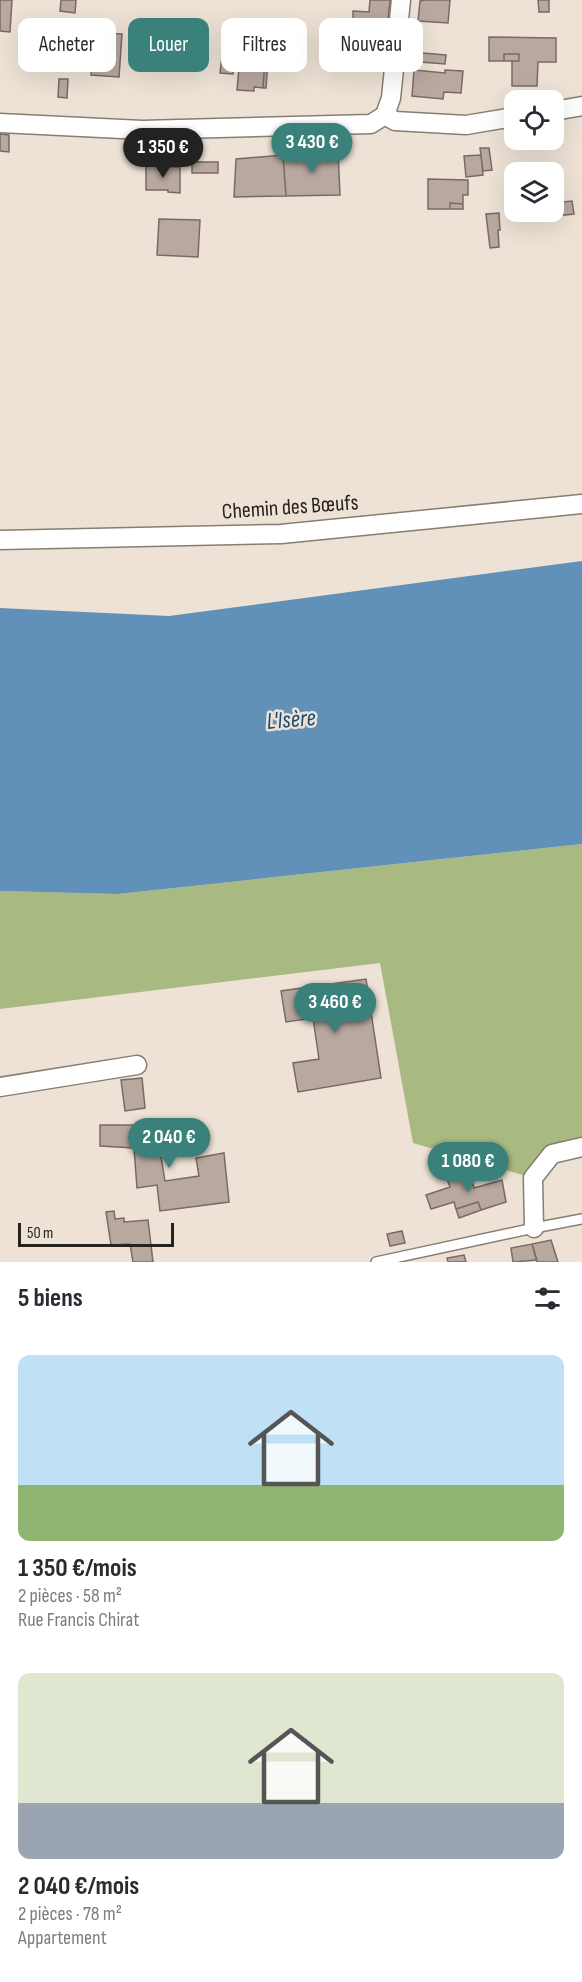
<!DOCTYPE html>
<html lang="fr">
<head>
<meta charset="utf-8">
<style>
	:root { --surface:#fff; --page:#f7f7f7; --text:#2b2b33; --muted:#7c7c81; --accent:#3a817c }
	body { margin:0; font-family:"Sofia Sans Condensed",sans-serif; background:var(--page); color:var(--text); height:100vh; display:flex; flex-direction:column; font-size:22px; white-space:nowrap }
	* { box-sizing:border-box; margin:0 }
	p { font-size:20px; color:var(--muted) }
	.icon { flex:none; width:33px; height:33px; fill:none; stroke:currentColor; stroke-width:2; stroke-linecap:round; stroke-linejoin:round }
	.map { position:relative; height:1262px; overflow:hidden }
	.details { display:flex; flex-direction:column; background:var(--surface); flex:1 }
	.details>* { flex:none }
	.top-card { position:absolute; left:18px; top:18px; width:546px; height:54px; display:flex; gap:12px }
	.buttons { position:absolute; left:504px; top:90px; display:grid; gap:12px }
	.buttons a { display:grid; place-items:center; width:60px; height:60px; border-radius:12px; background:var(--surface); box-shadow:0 6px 24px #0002; font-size:30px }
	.scale { position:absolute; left:18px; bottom:15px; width:156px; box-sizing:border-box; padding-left:6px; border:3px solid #26221d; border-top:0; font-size:16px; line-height:21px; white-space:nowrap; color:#26221d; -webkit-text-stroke:4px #ede2d5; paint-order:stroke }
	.price { position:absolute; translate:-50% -51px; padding:0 14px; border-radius:21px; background:var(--accent); color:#fff; font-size:20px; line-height:39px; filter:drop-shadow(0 2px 3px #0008) }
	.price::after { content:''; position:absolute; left:50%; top:36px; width:18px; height:14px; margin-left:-9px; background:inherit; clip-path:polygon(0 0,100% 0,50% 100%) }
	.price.on { background:#222; color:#fff }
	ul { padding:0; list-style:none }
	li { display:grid; align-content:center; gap:12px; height:318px; padding:0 18px }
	li span { display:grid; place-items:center; height:186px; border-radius:12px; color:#555 }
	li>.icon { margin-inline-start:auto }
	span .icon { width:108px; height:108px; fill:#fffc; stroke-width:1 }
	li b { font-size:26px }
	h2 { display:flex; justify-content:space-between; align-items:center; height:72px; padding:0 18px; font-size:26px }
	.tag { padding:0 21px; border-radius:12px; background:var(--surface); box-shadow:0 6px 24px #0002; font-size:21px; line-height:54px }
	.tag.on { background:var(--accent); color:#fff }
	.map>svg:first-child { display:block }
	.forest { fill:#a8b981 }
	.water { fill:#6190b8 }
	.building { fill:#b8a8a0; stroke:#796a63; stroke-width:1.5 }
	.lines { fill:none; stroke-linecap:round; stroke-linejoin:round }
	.service-casing { stroke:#877d71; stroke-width:12 }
	.minor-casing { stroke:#877d71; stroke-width:21 }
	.service { stroke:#fff; stroke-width:9 }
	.minor { stroke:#fff; stroke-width:18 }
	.labels { text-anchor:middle; stroke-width:5; stroke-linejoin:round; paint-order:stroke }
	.street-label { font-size:22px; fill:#26221d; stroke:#ede2d5 }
	.water-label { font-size:24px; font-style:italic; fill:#154c74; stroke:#ede2d5 }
</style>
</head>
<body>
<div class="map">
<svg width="582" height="1262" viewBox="0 0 582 1262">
	<rect width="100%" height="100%" fill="#ede2d5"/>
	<path class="forest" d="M582 844V1147L552 1154 533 1178 413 1143 380 963 0 1009V891L118 894Z"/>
	<path class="water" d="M582 561V844L118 894 0 891V608L169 616Z"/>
	<path class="building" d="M0 0H12L10 32 0 31Z
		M61 0H76L75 13 60 11Z
		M370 0H390L385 52 374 50V42H357L356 49 344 48 346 20H353V11L369 12Z
		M425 0H450L448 23 418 21 420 1Z
		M538 0H549V12H539Z
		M244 25 260 27 257 59 265 60 263 88 254 87V91L237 90 239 68 234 67 233 74 220 73 222 56 229 57 232 36 243 37Z
		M102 33 122 34 119 77 91 75 93 46 99 41 102 42Z
		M489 37 556 38V62H538L537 86H512V61H519V54H504V61H489Z
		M422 53 446 55 445 64 421 62Z
		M504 54H519V61H504Z
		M265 60H268L266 88H263Z
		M414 70 445 73V70L463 71 461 93 444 92 443 99 412 96Z
		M59 79H68L67 98 58 97Z
		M0 134 9 135V152L0 151Z
		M480 148H489L492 170 483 171Z
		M338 151 340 195 286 196 283 155Z
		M283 155 286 196 234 197 236 159Z
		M481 155 483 175 466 177 464 156Z
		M192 162H218V173H192Z
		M146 166 180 167V193L168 192V190H146Z
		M428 179 468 180V195H463V204L450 203V209H428Z
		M572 201 574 214 546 217V212H554V203Z
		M450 203 463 204V209H450Z
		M499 213 500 230H498L499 247 490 248 486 214Z
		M159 219 200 220 198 257 157 255Z
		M366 979 381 1078 298 1092 293 1063 319 1059 313 1018 286 1022 281 991Z
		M142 1078 145 1108 125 1111 121 1080Z
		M100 1125H137V1129L156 1125 165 1181 199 1176 196 1158 224 1153 229 1202 160 1211 157 1185 137 1188 134 1148 100 1146Z
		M468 1169 474 1188 502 1180 506 1202 481 1210 478 1202 456 1209 454 1202 431 1209 426 1195 450 1187 446 1177Z
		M478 1202 481 1210 459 1218 456 1209Z
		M114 1211 115 1219 124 1218V1222L148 1220 153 1262H133L130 1244 111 1245 106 1212Z
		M402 1231 405 1243 390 1246 387 1234Z
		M551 1240 558 1262H537L532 1244Z
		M532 1244 537 1260 513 1262 511 1248Z
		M464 1255 466 1262H448L447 1258Z"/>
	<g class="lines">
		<g class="service-casing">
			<path id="service" d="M376 1262 534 1228 582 1219"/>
		</g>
		<g class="minor-casing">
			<path id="minor" d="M554 111 582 106
				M385 115 395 121 466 125 514 117
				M385 115 391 98 401 0
				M0 123 142 130 371 124 385 115
				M0 540 281 534 582 504
				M0 1087 137 1065
				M534 1228 533 1178 552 1154 582 1147"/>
		</g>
		<use href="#service" class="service"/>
		<use href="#minor" class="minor"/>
	</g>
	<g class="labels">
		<g class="street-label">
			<text transform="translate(290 506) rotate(-4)" y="8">Chemin des Bœufs</text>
		</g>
		<g class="water-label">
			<text transform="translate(291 719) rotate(-5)" y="8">L'Isère</text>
		</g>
	</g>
</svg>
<div class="buttons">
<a><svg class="icon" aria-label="locate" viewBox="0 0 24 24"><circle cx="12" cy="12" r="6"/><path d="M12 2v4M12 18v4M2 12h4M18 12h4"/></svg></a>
<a><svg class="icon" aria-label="layers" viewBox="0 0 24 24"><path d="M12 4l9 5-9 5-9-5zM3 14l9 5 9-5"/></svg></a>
</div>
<div class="scale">50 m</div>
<b class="price" style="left:312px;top:174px">3 430 €</b>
<b class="price on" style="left:163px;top:179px">1 350 €</b>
<b class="price" style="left:335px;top:1034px">3 460 €</b>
<b class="price" style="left:169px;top:1169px">2 040 €</b>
<b class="price" style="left:468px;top:1193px">1 080 €</b>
<div class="top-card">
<a class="tag">Acheter</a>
<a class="tag on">Louer</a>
<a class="tag">Filtres</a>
<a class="tag">Nouveau</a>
</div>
</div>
<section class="details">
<h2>5 biens<svg class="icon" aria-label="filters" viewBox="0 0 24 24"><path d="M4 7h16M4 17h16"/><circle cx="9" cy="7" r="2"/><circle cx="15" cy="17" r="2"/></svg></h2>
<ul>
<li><span style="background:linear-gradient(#bfe0f5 70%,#8fb573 0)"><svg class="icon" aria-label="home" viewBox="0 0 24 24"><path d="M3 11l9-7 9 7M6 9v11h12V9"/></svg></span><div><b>1 350 €/mois</b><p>2 pièces · 58 m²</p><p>Rue Francis Chirat</p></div></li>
<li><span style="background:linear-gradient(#dfe7d0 70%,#9aa5b1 0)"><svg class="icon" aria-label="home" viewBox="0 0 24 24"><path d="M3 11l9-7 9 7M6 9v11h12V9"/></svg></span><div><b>2 040 €/mois</b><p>2 pièces · 78 m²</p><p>Appartement</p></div></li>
</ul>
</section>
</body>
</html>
